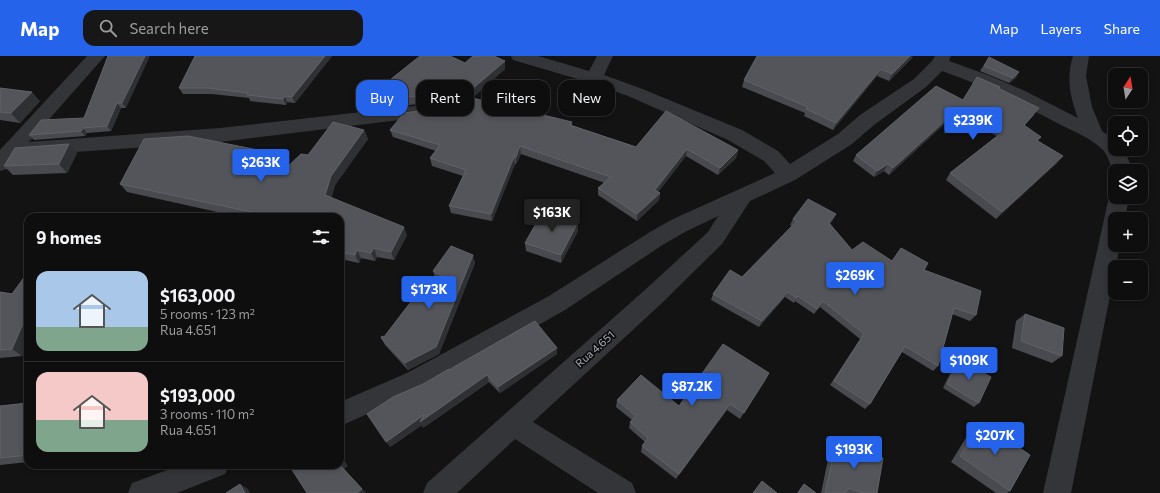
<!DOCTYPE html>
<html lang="en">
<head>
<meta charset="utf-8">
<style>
	:root { --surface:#0e0e0f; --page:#171718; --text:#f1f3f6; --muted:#9b9c9e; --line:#2e2e2f; --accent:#2563eb }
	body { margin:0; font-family:Commissioner,sans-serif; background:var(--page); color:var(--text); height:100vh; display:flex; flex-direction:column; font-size:15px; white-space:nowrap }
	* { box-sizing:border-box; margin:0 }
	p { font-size:13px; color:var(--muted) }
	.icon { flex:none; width:22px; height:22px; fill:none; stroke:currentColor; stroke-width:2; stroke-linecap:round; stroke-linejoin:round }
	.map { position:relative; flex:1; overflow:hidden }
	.details { position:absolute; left:24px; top:157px; width:320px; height:256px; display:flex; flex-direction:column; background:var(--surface); border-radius:12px; box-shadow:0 2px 6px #0003,0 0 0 1px var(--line) }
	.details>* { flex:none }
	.guide { position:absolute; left:356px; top:24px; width:380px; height:36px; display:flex; gap:8px }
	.needle { width:26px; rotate:12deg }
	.controls { position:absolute; left:1108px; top:12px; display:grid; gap:8px }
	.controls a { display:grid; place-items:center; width:40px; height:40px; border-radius:8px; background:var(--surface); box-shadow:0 2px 6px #0003,0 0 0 1px var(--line); font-size:20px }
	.price { position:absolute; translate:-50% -34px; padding:0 9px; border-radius:4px; background:var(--accent); color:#fff; font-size:13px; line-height:26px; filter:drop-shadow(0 1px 2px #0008) }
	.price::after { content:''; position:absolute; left:50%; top:24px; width:12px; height:9px; margin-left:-6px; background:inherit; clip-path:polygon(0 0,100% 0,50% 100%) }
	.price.current { background:#222; color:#fff }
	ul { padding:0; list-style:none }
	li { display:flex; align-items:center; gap:12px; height:100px; padding:0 12px }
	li+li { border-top:1px solid var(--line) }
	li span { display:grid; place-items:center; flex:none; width:112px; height:80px; border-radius:12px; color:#555 }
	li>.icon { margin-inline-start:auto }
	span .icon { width:48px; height:48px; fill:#fffc; stroke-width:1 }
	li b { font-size:17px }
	h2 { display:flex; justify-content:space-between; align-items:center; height:48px; padding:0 12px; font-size:17px }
	.chip { padding:0 14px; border-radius:12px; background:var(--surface); box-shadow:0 2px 6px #0003,0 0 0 1px var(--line); font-size:14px; line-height:36px }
	.chip.current { background:var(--accent); color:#fff }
	header { display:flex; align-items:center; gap:24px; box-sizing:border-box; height:56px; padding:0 20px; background:var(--accent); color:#fff }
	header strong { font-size:19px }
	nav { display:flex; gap:22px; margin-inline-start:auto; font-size:14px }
	.search { width:280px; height:36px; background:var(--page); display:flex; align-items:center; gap:10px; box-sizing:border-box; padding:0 14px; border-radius:12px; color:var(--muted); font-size:15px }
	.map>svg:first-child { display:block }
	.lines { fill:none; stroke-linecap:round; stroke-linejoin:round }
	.street { fill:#343539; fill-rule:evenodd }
	.wall { fill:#494a4f }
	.shaded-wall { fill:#2f3033 }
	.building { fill:#53555a; stroke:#606268 }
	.labels { text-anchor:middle; stroke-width:3.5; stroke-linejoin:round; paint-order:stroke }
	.street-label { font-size:11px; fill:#a5aab4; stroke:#0e0e0f }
</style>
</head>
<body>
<header>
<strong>Map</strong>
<div class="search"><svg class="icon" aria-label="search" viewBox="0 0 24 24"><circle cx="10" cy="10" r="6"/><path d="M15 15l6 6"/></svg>Search here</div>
<nav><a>Map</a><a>Layers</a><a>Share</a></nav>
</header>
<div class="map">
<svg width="1160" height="437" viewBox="0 0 1160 437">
	<rect width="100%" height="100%" fill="#131314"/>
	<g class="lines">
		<path class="street" d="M87 0H105L29 86 220 72 432 48 438 50 441 54 438 58 432 60 220 86 17 100 7 113 0 115V94Z
			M511 0H538L589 15 597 0H613L604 19 640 32 742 74 778 95 790 108 838 78 860 59 914 23 932 5 935 0H951L949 5 988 19 1025 35 1078 62C1070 41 1066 22 1073 0H1089L1086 20 1092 51 1102 75 1115 84V93H1124L1133 115H1115V118C1110 110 1109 101 1103 94 1092 83 1075 76 1061 69 1022 48 984 30 942 15L926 31 874 69 852 88 795 124 750 145 722 188 662 247 533 366 632 427 636 437H598L515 383 457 437H423L427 427 646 233 708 176 718 160 687 175 664 188 565 254 425 333 340 370V346L407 317 549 240 650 176 673 163 775 117 764 105 728 84 628 40 588 26 513 4Z
			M1115 135V141H1129L1125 163H1115V189H1120L1071 437H1043L1109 141 1112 136Z
			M181 409H229L225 418 177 437H128L132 427Z"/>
	</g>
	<path class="wall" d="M108 0 126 52H121L111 75 87 77 85 80 34 84 29 79 84 62Z
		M195 0H332L295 47 287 46 286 49 250 45 249 42 212 38H183L179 32Z
		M913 1 889 25 877 20 833 74 804 60 805 57 742 31 744 24Z
		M989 1 1016 22 1009 27 980 15Z
		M505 5V13L472 42 572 66V70L636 91 738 94 736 102 718 119 686 100 658 136 660 137 659 144 637 165 598 139V132L605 127 521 98 516 108H515L492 165 451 157 449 150 463 120 432 110 430 102 436 95 393 81 390 74 434 53 440 50 442 48 435 46 409 49 383 39 381 31 465 7Z
		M0 32 40 45 20 67 0 64Z
		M999 33 1034 59 1024 70 1041 81 1038 85 1057 107 996 163 946 124 950 117 997 80 964 63 945 78 944 76 953 60 889 119 884 115 874 121 853 105 856 99 963 44Z
		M364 74 368 83 335 129 331 142 407 179 394 204 377 201 375 205 361 202 359 207 340 203V161H240L127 136 120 128 283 115 308 99Z
		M77 97 67 117 13 119 4 110Z
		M793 163 833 164 830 168 852 194 924 214 976 259 970 265 952 258 938 310 933 315 902 296 870 348 865 353 830 329 860 283 820 251 814 258 795 245 794 247 785 241 759 271 711 244 713 238 742 221 792 170 790 169Z
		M578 166V175L561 207 526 195 525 187Z
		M475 207 439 298 408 314 385 289 381 282 384 281 439 225 436 224 433 215Z
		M28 216V286L22 300 0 302V236L12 238Z
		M1025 258 1062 300 1052 307 1012 292 1016 265Z
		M557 292V298L500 337 489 326 423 372 422 369 390 391 423 328 451 314Z
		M960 304 979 347 974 351 943 332 955 308Z
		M769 317 740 363 727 354 676 423 641 396 642 390 645 386 629 372 630 366 632 364 616 351 617 344 679 350Z
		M28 347V406L0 409V350Z
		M981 366 1010 435 1007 437H996L951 406 972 372Z
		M837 384 877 437H821L831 389Z
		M804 428 816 437H797L800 433Z"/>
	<path class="shaded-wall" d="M145 0H150L126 52 122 47Z
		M325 0H332L295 47 292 41Z
		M910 0H913L889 25 892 18Z
		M505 5V13L466 48 464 40Z
		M881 13 877 20 833 74 836 67Z
		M1019 16 1016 22 1009 27 1013 22Z
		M32 36 40 45 20 67 11 57Z
		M285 40 287 46 286 49 283 43Z
		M117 47 121 52 111 75 107 70Z
		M958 53 953 60 889 119 893 112Z
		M968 56 964 63 945 78 950 71Z
		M83 72 87 77 85 80 81 75Z
		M364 74 368 83 335 129 330 148 325 139 331 120Z
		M69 88 77 97 67 117 59 108Z
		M520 90 521 98 516 108V101Z
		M687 93 686 100 654 141 655 134Z
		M738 94 736 102 718 119 720 112Z
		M1063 100 1057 107 996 163 1002 156Z
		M514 101 515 108 492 165 491 158Z
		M888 108 884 115 874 121 877 115Z
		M660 137 659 144 637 165V158Z
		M836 158 833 164 826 173 829 167Z
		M578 166V175L561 207V199Z
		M404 171 407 179 394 204 391 196Z
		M374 192 377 201 375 205 371 197Z
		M357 194 361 202 359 207 355 199Z
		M473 199 475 207 439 298 408 314 405 307Z
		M788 236 785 241 759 271 762 265Z
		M823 245 820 251 814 258 817 253Z
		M28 256V286L22 300 12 293Z
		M557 292V298L500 337 498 331Z
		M769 317 766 324 740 363 744 357Z
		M487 319 489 326 423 372 422 369 390 391 386 386 424 359Z
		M730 348 727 354 676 423 679 418Z
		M340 398 348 410 344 413 366 437H357L340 409Z
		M240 428 248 433 250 437H245Z"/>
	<path class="building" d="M108 0H145L122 47H117L107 70 83 72 81 75 29 79 41 64 84 62Z
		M195 0H325L292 41 285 40 283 43 247 39 248 37 208 32H179Z
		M420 0H450L465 7 473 0H494L505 5 464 40 572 66 570 69 636 91 666 55 738 94 720 112 687 93 655 134 660 137 637 158 598 132 611 121 520 90 516 101H514L491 158 449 150 466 114 430 102 440 89 390 74 404 57 434 53 440 50 443 44 440 40 434 38 407 41 381 31Z
		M757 0H910L892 18 881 13 836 67 806 53 808 51 744 24Z
		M989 1 1019 16 1013 22 984 10Z
		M977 21 1000 31 998 32 1039 52 1024 69 1041 81 1036 84 1063 100 1002 156 950 117 1005 74 968 56 950 71 948 69 958 53 893 112 888 108 877 115 856 99 936 30 963 44Z
		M0 32 32 36 11 57 0 56Z
		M333 66 364 74 331 120 325 139 404 171 391 196 374 192 371 197 357 194 355 199 340 196V161H254L256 157 120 128 144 83 188 80 258 94 283 115 301 98 308 99Z
		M69 88 59 108 4 110 15 92Z
		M808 143 836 158 829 167 852 194 863 186 892 205 901 192 928 207 924 214 981 235 976 259 954 252 938 310 905 290 870 348 834 325 864 278 823 245 817 253 798 240 796 242 788 236 762 265 713 238 730 214 742 221 797 165 793 163Z
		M543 155 578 166 561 199 525 187Z
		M451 190 473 199 436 291 405 307 381 282 382 280 384 281 413 243 445 221 433 215Z
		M28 216V256L12 293 0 294V236L12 238Z
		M1025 258 1064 272 1062 300 1021 285Z
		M535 265 557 292 498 331 487 319 420 366 424 359 386 386 367 358 393 341 423 328 449 313 451 314 452 312Z
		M723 288 769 317 744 357 730 348 679 418 642 390 648 382 630 366 636 360 617 344 641 319 679 350Z
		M960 304 991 321 979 347 947 328Z
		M28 347V399L0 402V350Z
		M981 366 1030 399 1010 435 960 400Z
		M837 384 883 402 877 437H863L849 432 845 437H825Z
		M340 400 343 404 340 406Z
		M289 409H340L362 433 357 437H307Z
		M762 425 777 437H753Z
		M240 428 245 437H226Z
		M804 428 816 437H798Z"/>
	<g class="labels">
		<g class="street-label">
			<text transform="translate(595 293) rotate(-42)" y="4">Rua 4.651</text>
		</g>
	</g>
</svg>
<div class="controls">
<a><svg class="needle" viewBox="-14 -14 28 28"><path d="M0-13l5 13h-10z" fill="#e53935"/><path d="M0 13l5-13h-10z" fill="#9b9c9e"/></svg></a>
<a><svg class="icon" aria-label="locate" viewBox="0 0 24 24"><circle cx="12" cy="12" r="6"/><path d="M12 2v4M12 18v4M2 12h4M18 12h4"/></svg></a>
<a><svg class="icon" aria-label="layers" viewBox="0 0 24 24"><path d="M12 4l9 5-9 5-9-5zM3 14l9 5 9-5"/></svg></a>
<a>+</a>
<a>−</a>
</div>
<b class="price" style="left:973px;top:85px">$239K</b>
<b class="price" style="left:261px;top:127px">$263K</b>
<b class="price current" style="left:552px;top:177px">$163K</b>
<b class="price" style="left:855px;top:240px">$269K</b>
<b class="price" style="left:429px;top:254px">$173K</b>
<b class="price" style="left:969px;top:325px">$109K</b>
<b class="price" style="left:692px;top:351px">$87.2K</b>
<b class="price" style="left:995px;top:400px">$207K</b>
<b class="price" style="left:854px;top:414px">$193K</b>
<div class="guide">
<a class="chip current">Buy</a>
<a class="chip">Rent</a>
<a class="chip">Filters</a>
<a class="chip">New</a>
</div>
<section class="details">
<h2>9 homes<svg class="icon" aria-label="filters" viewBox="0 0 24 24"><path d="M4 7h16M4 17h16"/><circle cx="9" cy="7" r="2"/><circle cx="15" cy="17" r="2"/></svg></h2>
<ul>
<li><span style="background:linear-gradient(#a9c7e8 70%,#7fa58c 0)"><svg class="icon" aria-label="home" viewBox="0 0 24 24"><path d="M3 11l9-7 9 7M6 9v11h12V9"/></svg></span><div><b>$163,000</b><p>5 rooms · 123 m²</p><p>Rua 4.651</p></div></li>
<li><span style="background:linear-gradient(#f6c9c9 60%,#7fa58c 0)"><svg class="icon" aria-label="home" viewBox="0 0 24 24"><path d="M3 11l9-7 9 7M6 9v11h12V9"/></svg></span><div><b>$193,000</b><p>3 rooms · 110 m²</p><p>Rua 4.651</p></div></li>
</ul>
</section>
</div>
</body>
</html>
